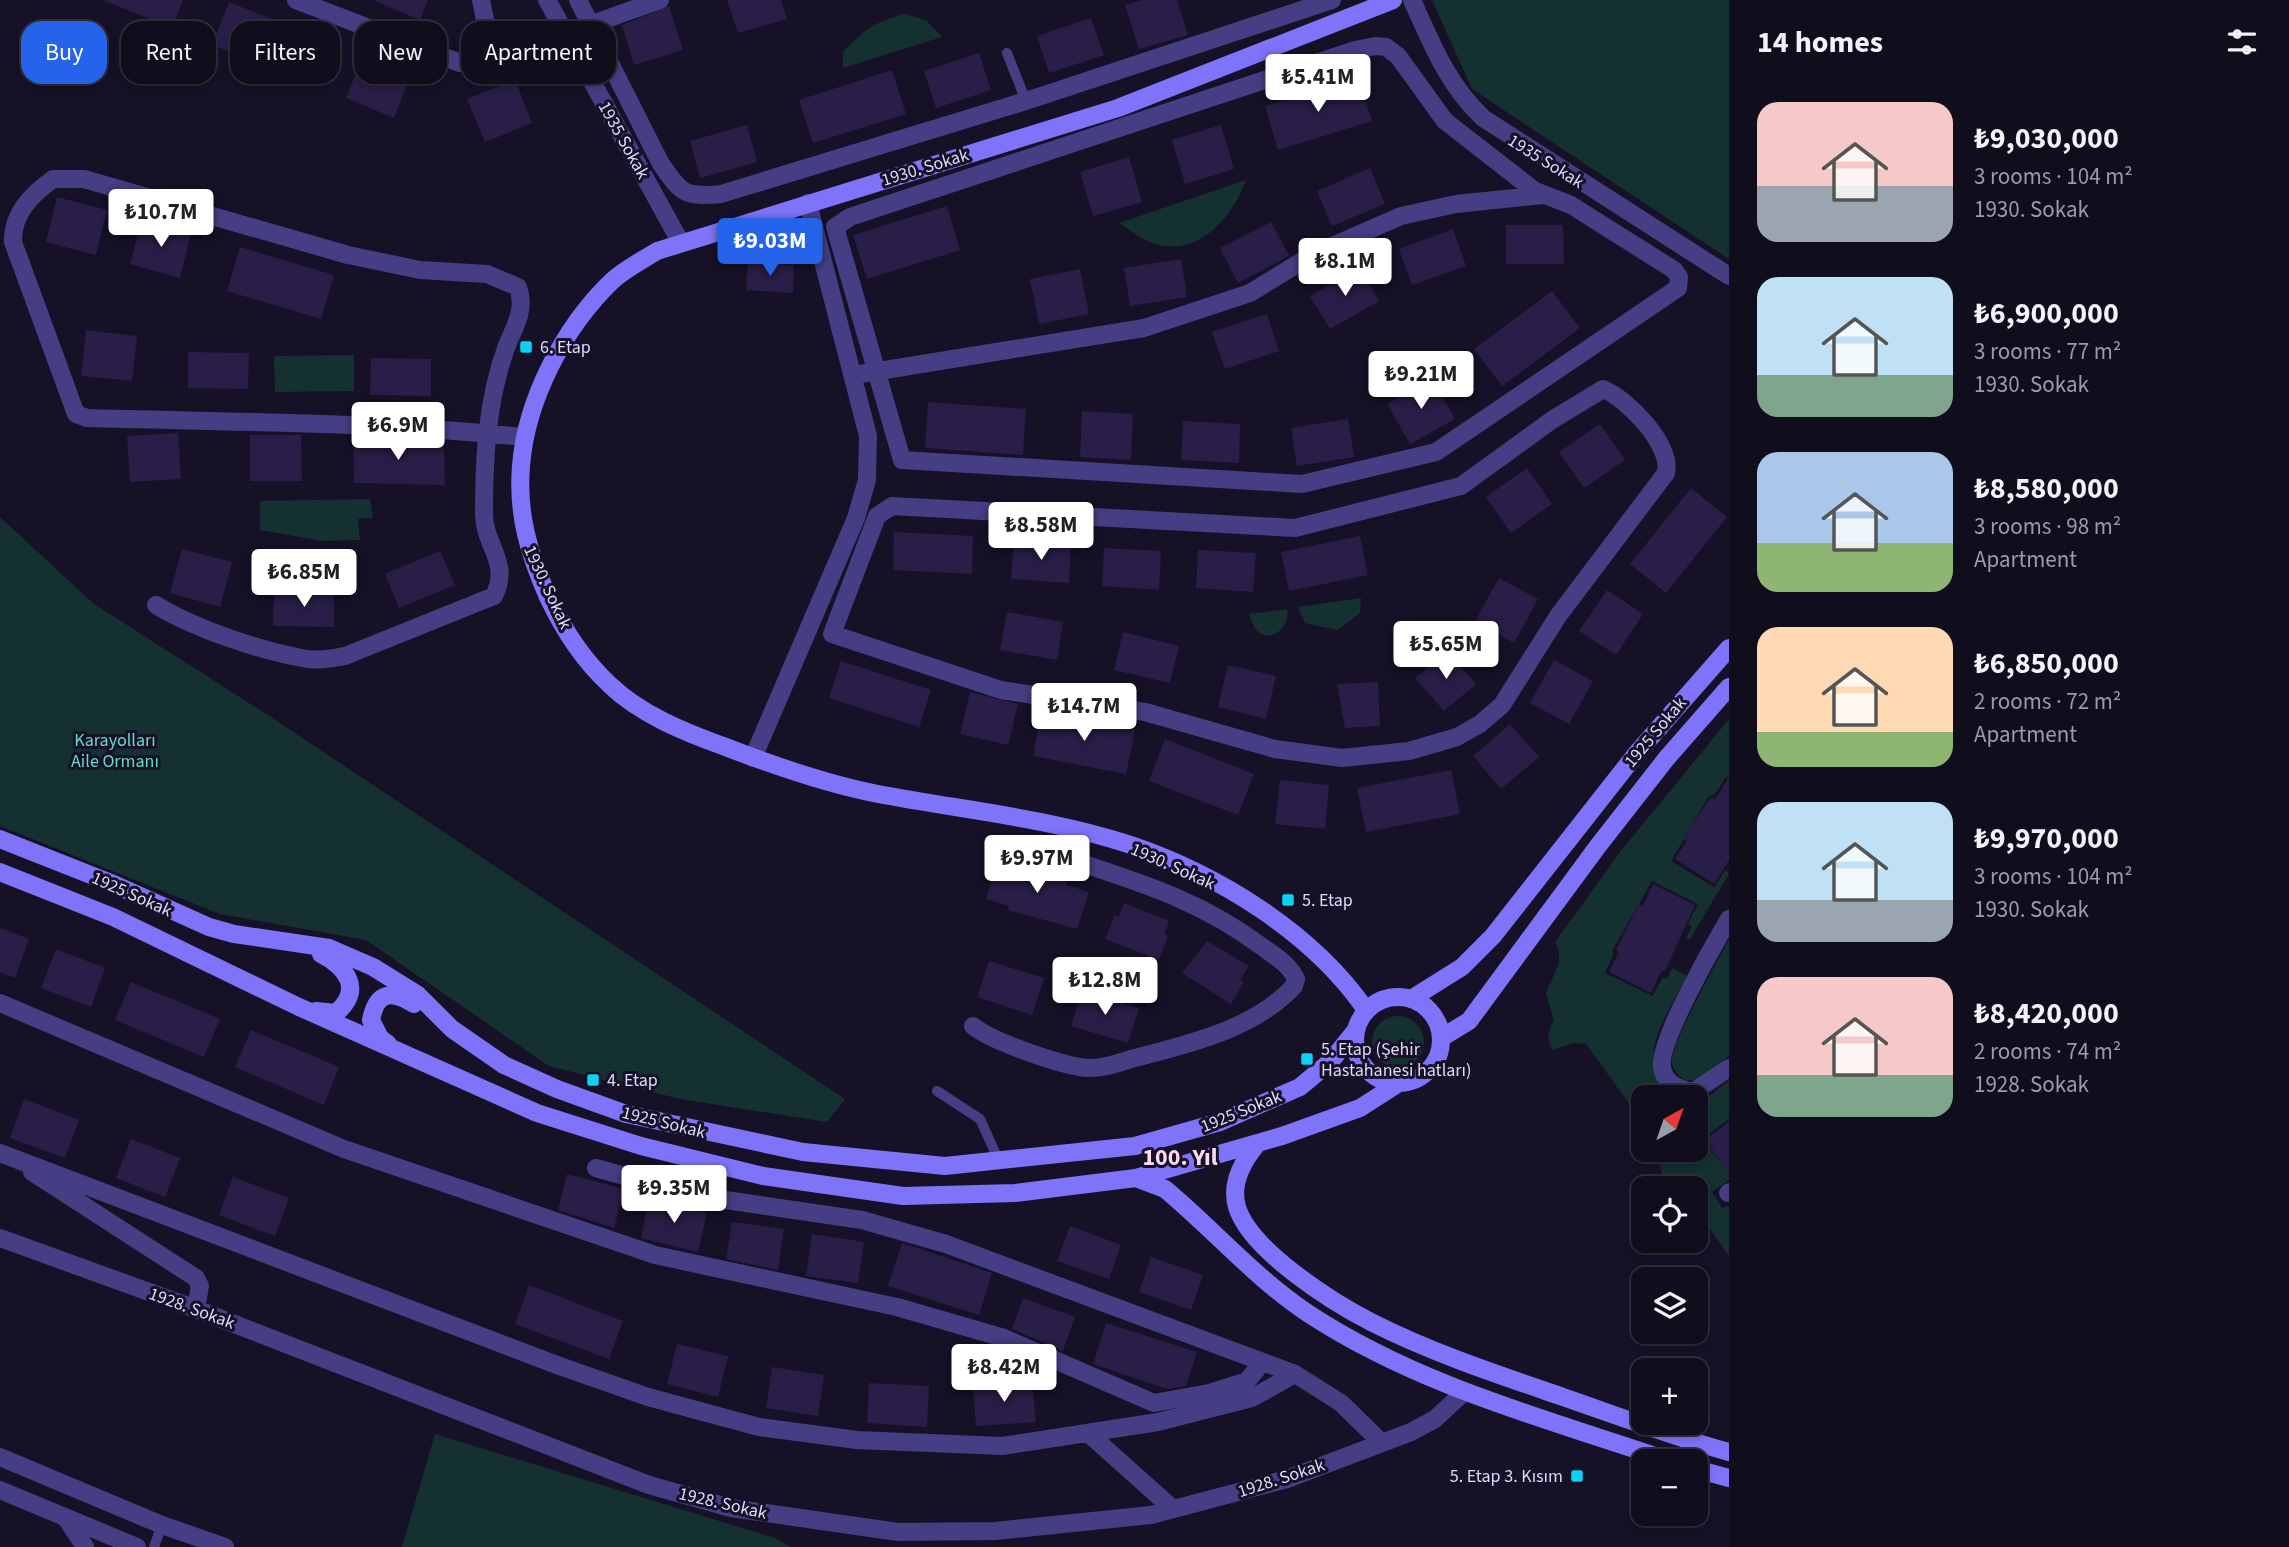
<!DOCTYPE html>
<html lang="en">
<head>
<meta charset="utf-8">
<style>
	:root { --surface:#100d1d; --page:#191626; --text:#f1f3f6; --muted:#9c9ca4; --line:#302d3b; --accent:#2563eb }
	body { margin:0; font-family:"Source Sans 3",sans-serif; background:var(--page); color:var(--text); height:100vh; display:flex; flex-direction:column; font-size:26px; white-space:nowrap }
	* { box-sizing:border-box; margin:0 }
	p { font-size:23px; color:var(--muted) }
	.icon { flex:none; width:38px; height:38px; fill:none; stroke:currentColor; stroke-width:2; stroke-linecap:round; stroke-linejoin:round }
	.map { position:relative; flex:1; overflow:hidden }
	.sheet { display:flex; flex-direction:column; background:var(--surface); width:560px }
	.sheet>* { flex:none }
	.banner { position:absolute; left:21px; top:21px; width:665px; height:63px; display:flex; gap:14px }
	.needle { width:46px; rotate:40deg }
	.tools { position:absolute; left:1631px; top:1085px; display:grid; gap:14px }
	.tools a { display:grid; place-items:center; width:77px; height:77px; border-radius:14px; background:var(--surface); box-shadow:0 4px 10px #0003,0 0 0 2px var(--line); font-size:35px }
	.price { position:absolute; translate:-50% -60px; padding:0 16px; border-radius:7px; background:#fff; color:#222; font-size:23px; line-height:46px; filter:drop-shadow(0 2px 4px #0008) }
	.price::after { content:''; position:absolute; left:50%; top:42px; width:21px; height:16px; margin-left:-10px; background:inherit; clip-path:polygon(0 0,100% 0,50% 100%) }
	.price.active { background:var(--accent); color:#fff }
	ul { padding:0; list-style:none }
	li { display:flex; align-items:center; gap:21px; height:175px; padding:0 28px }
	li span { display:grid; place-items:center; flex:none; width:196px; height:140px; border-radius:21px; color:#555 }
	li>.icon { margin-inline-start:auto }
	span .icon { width:84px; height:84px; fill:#fffc; stroke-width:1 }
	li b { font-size:30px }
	h2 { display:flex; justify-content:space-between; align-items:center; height:84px; padding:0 28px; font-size:30px }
	.tag { padding:0 24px; border-radius:21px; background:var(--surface); box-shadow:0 4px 10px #0003,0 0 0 2px var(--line); font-size:24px; line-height:63px }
	.tag.active { background:var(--accent); color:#fff }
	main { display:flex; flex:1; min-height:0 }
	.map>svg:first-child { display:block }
	.green { fill:#143031 }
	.building { fill:#291e47 }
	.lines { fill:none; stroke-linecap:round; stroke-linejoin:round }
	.service { stroke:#453e84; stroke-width:10 }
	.minor { stroke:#453e84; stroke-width:18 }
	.tertiary { stroke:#453e84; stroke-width:18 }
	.secondary { stroke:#7f74f9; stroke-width:18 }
	.poi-dot { fill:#0dd0f5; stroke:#161127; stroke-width:2.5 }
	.labels { text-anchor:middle; stroke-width:6; stroke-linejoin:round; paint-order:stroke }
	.street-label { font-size:18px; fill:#dfd9fd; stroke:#161127 }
	.poi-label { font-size:18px; fill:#dfd9fd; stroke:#161127; text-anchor:start }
	.park-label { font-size:18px; fill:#66dcc5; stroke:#161127 }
	.district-label { font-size:24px; font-weight:bold; fill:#fedaef; stroke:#161127 }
</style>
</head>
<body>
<main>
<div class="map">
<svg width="1729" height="1547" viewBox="0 0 1729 1547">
	<rect width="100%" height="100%" fill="#161127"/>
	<path class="green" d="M1432 0H1729V259L1472 89Z
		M904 14 926 20 942 37 843 68V52C864 30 874 22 904 14Z
		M1246 180C1232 218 1198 259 1152 243 1141 239 1129 229 1119 223Z
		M354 355V391L275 392 274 356Z
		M370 499 373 518 358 519 360 540 322 541 260 530V501Z
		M0 517 94 604 271 717 845 1099 827 1122 680 1099 549 1066 366 940 220 914 0 826Z
		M1361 598 1360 613 1337 630 1305 623 1298 607Z
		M1287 609C1291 625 1272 645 1256 630 1253 626 1251 619 1249 614Z
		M1729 719V778L1726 777 1715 794 1709 796 1671 861 1714 887 1726 869 1729 874 1690 939 1686 938 1692 926 1688 924 1698 904 1652 881 1612 951 1614 953 1605 973 1653 996 1663 977 1667 979 1672 968 1687 976C1668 1014 1626 1069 1679 1097H1643V1123L1586 1044 1573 1043 1553 1050C1546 1039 1547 1032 1554 1021L1546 993 1559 963V951L1555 942 1620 852Z
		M1729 939V1056L1701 1079 1686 1081C1680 1077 1674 1071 1672 1064 1668 1047 1719 959 1729 939Z
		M1372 1042a26 26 0 1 1 52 0a26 26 0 1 1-52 0Z
		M1729 1080V1119L1702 1139 1729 1173V1180L1712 1192 1722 1208 1729 1206V1256L1696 1209V1188H1665L1657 1150H1696V1100H1704Z
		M435 1434 775 1538 791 1547H402Z"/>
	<path class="building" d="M103 0H183L172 28Z
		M373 0H428L420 20Z
		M727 0H781L787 19 738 33Z
		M1143 0H1177L1188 35 1139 49 1125 5Z
		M229 2 320 38 304 80 212 45Z
		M669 6 683 50 634 65 622 25Z
		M1091 18 1104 55 1049 73 1037 36Z
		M979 53 991 90 936 108 924 71Z
		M363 56 411 75 394 118 346 98Z
		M892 70 906 114 813 143 799 100Z
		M1358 77 1372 121 1278 150 1265 106Z
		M515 80 532 123 485 142 467 99Z
		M747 125 757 162 700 178 690 141Z
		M1221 125 1234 169 1185 184 1172 140Z
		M1129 157 1142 202 1093 216 1080 172Z
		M1370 168 1385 204 1332 226 1317 191Z
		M57 197 107 210 96 255 46 242Z
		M947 206 960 250 867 279 853 235Z
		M142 220 191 233 180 278 130 264Z
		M1271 222 1289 256 1238 283 1220 248Z
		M1506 225H1563L1564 264H1506Z
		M1453 229 1466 266 1412 285 1399 249Z
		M240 247 334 275 321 319 227 291Z
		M1181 259 1187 297 1130 306 1124 268Z
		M748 262 794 265 793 293 746 290Z
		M1360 267 1379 301 1330 329 1310 296Z
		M1080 269 1089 314 1039 324 1030 279Z
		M1552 291 1580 328 1502 386 1474 349Z
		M1267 314 1279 351 1225 369 1212 332Z
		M86 330 137 336 132 381 81 376Z
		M188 352 249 353 248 389 188 388Z
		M371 358 431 359V396L370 395Z
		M1432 378 1455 419 1410 444 1387 404Z
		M928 402 1026 409 1023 455 925 448Z
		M1082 411 1133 414 1131 460 1080 457Z
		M1348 419 1354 457 1297 466 1291 428Z
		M1183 421 1240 424 1239 463 1181 460Z
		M1600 424 1625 460 1584 488 1559 452Z
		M178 433 181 479 130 482 127 436Z
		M250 435H301L302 481H250Z
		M353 437 444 442 445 485 354 483Z
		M1527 468 1552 504 1511 533 1486 497Z
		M1691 488 1727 517 1666 593 1630 564Z
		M894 532 973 536 972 574 893 570Z
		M1360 536 1368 575 1289 591 1281 552Z
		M1014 541 1071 544 1069 583 1011 579Z
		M1104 548 1161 551 1159 590 1102 586Z
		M182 549 232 562 220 607 170 593Z
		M1198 550 1256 553 1253 592 1196 588Z
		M440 551 455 585 399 608 385 574Z
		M1499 578 1538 599 1514 643 1475 621Z
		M274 590 334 591V627L273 626Z
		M1607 590 1643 614 1616 655 1579 631Z
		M1007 612 1063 622 1057 660 1000 650Z
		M1123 632 1179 646 1170 683 1114 670Z
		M1447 651 1476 684 1444 711 1415 678Z
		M1554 660 1593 681 1569 724 1530 703Z
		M841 661 931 690 919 727 829 698Z
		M1228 665 1276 676 1266 719 1218 707Z
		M1378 682 1380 726 1345 728 1337 684Z
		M970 692 1018 704 1008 745 960 734Z
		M1041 712 1135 730 1126 774 1033 756Z
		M1510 724 1539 757 1501 789 1473 756Z
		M1165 739 1254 774 1238 815 1149 781Z
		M1451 770 1460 814 1366 832 1357 788Z
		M1729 777V860L1714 884 1675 859 1687 841 1683 839 1711 797 1715 799Z
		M1280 780 1329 785 1325 829 1275 824Z
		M998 861 1019 868 1021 865 1066 880V885L1089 892 1077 929 1008 910 1009 906 986 899Z
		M1653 884 1695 905 1665 971 1662 970 1651 993 1609 972 1619 952 1616 950 1639 904 1643 906Z
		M1124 903 1169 921 1164 934 1168 936 1159 960 1105 939 1115 915 1119 917Z
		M0 928 29 939 15 978 0 972Z
		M1207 941 1249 966 1240 980 1244 982 1231 1004 1182 973Z
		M56 949 105 968 91 1007 41 988Z
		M989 961 1044 978 1032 1015 977 997Z
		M131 982 220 1019 204 1057 115 1020Z
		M1082 991 1139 1008 1128 1043 1071 1026Z
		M251 1030 339 1067 324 1105 235 1067Z
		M24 1099 79 1120 65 1158 10 1138Z
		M1729 1122V1173L1704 1140Z
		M131 1139 180 1158 165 1197 116 1178Z
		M567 1174 624 1189 614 1228 558 1210Z
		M233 1177 289 1198 275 1236 219 1215Z
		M649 1199 707 1213 698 1252 641 1238Z
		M732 1222 784 1229 778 1270 726 1259Z
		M1070 1226 1121 1245 1109 1279 1057 1261Z
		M812 1234 864 1242 858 1283 806 1276Z
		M902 1243 992 1273 979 1315 888 1286Z
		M1151 1257 1203 1275 1191 1310 1139 1292Z
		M529 1285 623 1321 609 1359 515 1324Z
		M1023 1298 1075 1317 1063 1351 1012 1329Z
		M1106 1323 1197 1352 1186 1386 1167 1389 1093 1364Z
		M677 1344 728 1356 718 1397 667 1384Z
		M772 1367 824 1375 818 1416 766 1408Z
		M1032 1381 1036 1422 976 1426 973 1386Z
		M869 1383 929 1386 927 1427 867 1423Z"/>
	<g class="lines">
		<path class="service" d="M1007 53 1026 101
			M937 1091 980 1119 999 1161
			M154 1547 162 1525"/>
		<path class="minor" d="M296 0 460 63 493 59 660 0
			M481 0 493 59
			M578 0 661 164C682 194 684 197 721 194L1026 101 1332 0
			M1375 46 1386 47 1398 56 1445 121 1535 191 1571 205 1674 270 1679 277 1678 288 1436 452 1302 484 902 460 835 227 850 217 1355 50Z
			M854 375 1144 328 1250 293 1312 255 1401 216 1456 204 1543 195
			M1603 389C1628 399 1672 445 1666 473L1558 616 1502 705 1480 724 1457 737 1409 751 1342 758 1275 749 1145 712 1001 690 832 634 877 516 892 506 1295 528 1461 486 1552 420Z
			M156 605C195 629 261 651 307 659 319 661 333 658 345 656L494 596C511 562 484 546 484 514 484 457 487 401 506 348 515 325 526 310 518 287L487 274 420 270 348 255 84 179H53C31 195 12 214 13 242L76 414 87 418C233 422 378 422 523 437
			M753 758 856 518 867 480 868 436 808 203
			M1729 919C1714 944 1658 1042 1662 1067 1664 1083 1678 1089 1693 1092L1729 1068
			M0 1003 344 1149 655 1255 897 1307 1004 1338 1154 1403 1209 1393 1247 1381 1262 1363
			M973 1026C993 1042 1062 1066 1088 1068 1103 1069 1120 1062 1135 1058 1188 1044 1255 1029 1294 986L1296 979C1289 964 1275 956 1261 946 1200 900 1140 883 1069 859
			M0 1153 557 1365 648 1397 759 1427 857 1440 1002 1446 1158 1422 1252 1398 1295 1374
			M596 1168 692 1195 862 1220 946 1244 1295 1374 1341 1403 1382 1443
			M32 1172 196 1278 200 1286 196 1309
			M1728 1193 1729 1192
			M0 1238 196 1309 649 1485 731 1508 898 1532 995 1531 1151 1515 1287 1479 1411 1432 1435 1419 1463 1393
			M1088 1433 1173 1509"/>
		<path class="tertiary" d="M547 0 681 243
			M1412 0C1432 44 1447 84 1483 118L1729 276
			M0 1457 162 1525 225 1547
			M0 1490 137 1547
			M66 1518 85 1547"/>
		<path class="secondary" d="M0 839 111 883 209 927 234 934 329 948 373 967 418 995 452 1029 504 1065 557 1089 626 1114 803 1152 945 1166 1135 1146 1220 1122 1300 1087 1331 1061 1355 1031
			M0 872 113 917 299 1007 537 1113 641 1146 763 1176 903 1196 1015 1193 1136 1178 1282 1136 1360 1108 1399 1083
			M1355 1040a43 43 0 1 1 86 0a43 43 0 1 1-86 0Z
			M1411 999 1462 967 1493 936 1636 754 1729 648
			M1366 1010C1313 933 1219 875 1131 845 1049 818 962 810 878 794 826 784 772 765 723 746 684 732 640 714 610 685 584 661 563 629 548 597 529 554 517 514 521 466 526 400 564 327 612 281 625 269 643 260 657 251L1118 108 1393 0
			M316 1011 336 1013C364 989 346 967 321 954
			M1441 1038 1469 1021 1598 846 1666 759 1729 687
			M388 1044 380 1038 371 1020C377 990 392 991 414 1004
			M1257 1144C1243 1161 1230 1183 1237 1207 1250 1250 1332 1302 1371 1322 1432 1353 1499 1375 1563 1397 1618 1416 1673 1437 1729 1452
			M1136 1178 1165 1189C1213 1229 1256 1279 1309 1314 1419 1386 1547 1419 1670 1461
			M1696 1469 1729 1478"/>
	</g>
	<g class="poi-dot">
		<rect x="519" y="340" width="14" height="14" rx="3.5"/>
		<rect x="1281" y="893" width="14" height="14" rx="3.5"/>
		<rect x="1300" y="1052" width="14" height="14" rx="3.5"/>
		<rect x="586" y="1073" width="14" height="14" rx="3.5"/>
		<rect x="1570" y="1469" width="14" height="14" rx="3.5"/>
	</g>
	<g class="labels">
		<g class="street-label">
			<text transform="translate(624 140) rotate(61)" y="6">1935 Sokak</text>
			<text transform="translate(1546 161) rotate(32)" y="6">1935 Sokak</text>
			<text transform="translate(925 167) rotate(-17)" y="6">1930. Sokak</text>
			<text transform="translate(548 587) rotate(65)" y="6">1930. Sokak</text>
			<text transform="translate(1655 732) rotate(-50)" y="6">1925 Sokak</text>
			<text transform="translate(1173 866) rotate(24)" y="6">1930. Sokak</text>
			<text transform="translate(132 894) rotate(24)" y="6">1925 Sokak</text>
			<text transform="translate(1241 1111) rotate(-22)" y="6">1925 Sokak</text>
			<text transform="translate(664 1122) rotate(14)" y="6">1925 Sokak</text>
			<text transform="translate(192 1308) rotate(20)" y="6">1928. Sokak</text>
			<text transform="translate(1281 1478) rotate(-18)" y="6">1928. Sokak</text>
			<text transform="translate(723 1503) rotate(13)" y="6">1928. Sokak</text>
		</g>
		<g class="poi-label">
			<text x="540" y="353">6. Etap</text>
			<text x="1302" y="906">5. Etap</text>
			<text x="1321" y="1055">5. Etap (Şehir<tspan x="1321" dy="21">Hastahanesi hatları)</tspan></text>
			<text x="607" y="1086">4. Etap</text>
			<text x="1563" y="1482" text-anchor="end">5. Etap 3. Kısım</text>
		</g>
		<g class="park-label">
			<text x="115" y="746">Karayolları<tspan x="115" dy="21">Aile Ormanı</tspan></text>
		</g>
		<g class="district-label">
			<text x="1180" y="1165">100. Yıl</text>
		</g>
	</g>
</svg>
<div class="tools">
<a><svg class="needle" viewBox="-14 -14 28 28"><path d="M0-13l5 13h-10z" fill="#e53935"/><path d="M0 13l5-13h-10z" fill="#9c9ca4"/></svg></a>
<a><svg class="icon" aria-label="locate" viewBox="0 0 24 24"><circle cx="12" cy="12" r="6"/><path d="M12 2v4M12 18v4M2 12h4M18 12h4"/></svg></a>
<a><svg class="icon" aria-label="layers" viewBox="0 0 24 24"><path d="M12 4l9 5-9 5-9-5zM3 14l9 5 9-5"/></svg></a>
<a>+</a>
<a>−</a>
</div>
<b class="price" style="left:1318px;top:114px">₺5.41M</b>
<b class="price" style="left:161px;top:249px">₺10.7M</b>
<b class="price active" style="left:770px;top:278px">₺9.03M</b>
<b class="price" style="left:1345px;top:298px">₺8.1M</b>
<b class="price" style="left:1421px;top:411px">₺9.21M</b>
<b class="price" style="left:398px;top:462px">₺6.9M</b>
<b class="price" style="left:1041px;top:562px">₺8.58M</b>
<b class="price" style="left:304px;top:609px">₺6.85M</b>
<b class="price" style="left:1446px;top:681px">₺5.65M</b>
<b class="price" style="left:1084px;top:743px">₺14.7M</b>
<b class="price" style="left:1037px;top:895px">₺9.97M</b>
<b class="price" style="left:1105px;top:1017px">₺12.8M</b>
<b class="price" style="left:674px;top:1225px">₺9.35M</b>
<b class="price" style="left:1004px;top:1404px">₺8.42M</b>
<div class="banner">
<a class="tag active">Buy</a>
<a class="tag">Rent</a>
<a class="tag">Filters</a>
<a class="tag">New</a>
<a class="tag">Apartment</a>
</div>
</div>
<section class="sheet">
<h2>14 homes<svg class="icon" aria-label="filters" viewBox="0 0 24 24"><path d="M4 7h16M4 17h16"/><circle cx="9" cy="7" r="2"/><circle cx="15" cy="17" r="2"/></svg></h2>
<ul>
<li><span style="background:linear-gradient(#f6c9c9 60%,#9aa5b1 0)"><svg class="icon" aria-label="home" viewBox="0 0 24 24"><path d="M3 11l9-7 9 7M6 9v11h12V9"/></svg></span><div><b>₺9,030,000</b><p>3 rooms · 104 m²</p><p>1930. Sokak</p></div></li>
<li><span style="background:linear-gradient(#bfe0f5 70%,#7fa58c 0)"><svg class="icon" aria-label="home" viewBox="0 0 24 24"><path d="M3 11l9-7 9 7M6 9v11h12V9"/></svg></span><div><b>₺6,900,000</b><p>3 rooms · 77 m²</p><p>1930. Sokak</p></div></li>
<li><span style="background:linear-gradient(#a9c7e8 65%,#8fb573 0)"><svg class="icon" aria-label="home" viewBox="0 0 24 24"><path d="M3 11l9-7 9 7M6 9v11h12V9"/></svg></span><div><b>₺8,580,000</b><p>3 rooms · 98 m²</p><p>Apartment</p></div></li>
<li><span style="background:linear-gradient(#ffd9b3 75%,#8fb573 0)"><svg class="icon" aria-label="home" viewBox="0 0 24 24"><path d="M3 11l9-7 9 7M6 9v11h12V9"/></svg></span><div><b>₺6,850,000</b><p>2 rooms · 72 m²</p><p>Apartment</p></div></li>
<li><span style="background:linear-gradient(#bfe0f5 70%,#9aa5b1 0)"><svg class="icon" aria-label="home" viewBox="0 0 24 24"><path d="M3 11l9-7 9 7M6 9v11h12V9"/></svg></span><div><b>₺9,970,000</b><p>3 rooms · 104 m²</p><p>1930. Sokak</p></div></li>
<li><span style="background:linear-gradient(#f6c9c9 70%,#7fa58c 0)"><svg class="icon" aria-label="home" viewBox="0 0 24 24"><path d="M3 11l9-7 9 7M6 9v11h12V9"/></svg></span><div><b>₺8,420,000</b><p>2 rooms · 74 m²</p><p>1928. Sokak</p></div></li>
</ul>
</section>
</main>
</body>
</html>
